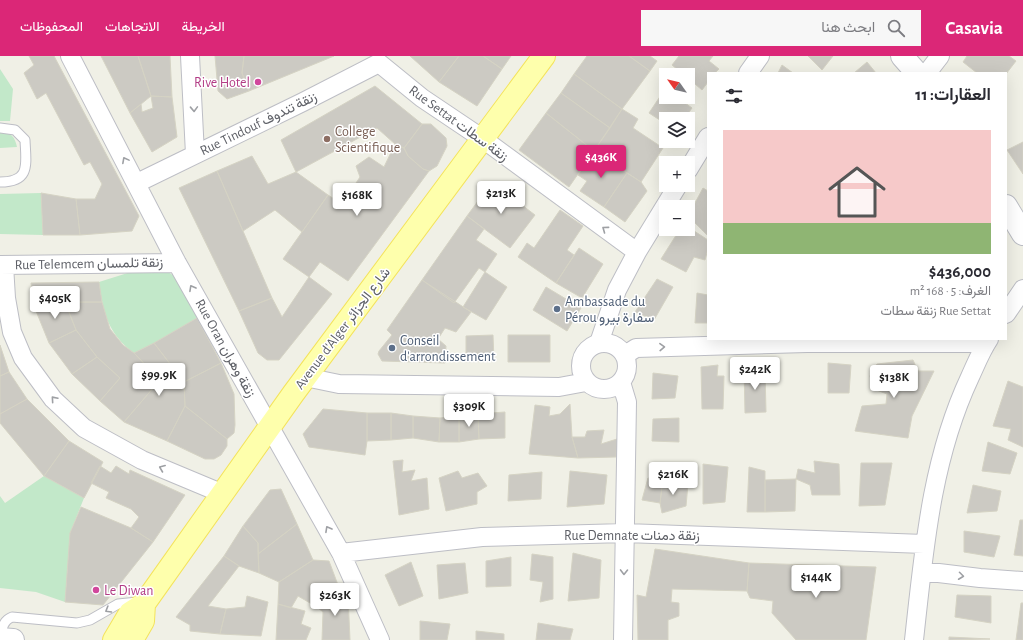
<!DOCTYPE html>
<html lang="ar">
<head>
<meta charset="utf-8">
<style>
	:root { --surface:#fff; --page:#f7f7f7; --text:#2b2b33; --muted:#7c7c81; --accent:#db2777 }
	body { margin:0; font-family:"Alegreya Sans",Vazirmatn,sans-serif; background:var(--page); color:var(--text); direction:rtl; height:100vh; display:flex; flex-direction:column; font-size:15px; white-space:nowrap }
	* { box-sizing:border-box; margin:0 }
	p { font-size:13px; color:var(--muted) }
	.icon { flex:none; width:22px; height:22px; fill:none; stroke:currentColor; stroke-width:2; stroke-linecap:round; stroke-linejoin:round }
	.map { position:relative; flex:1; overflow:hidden; direction:ltr }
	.side { position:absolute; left:707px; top:16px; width:300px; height:268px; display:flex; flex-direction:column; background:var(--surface); border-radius:0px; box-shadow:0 4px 16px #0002; direction:rtl }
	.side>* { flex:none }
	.needle { width:26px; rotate:304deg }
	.fabs { position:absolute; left:659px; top:12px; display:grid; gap:8px }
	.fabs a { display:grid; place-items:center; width:36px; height:36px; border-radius:0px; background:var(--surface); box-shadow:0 4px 16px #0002; font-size:20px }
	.price { position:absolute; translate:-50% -34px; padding:0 9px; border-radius:4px; background:#fff; color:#222; font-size:13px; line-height:26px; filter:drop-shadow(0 1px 2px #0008) }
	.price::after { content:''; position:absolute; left:50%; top:24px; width:12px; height:9px; margin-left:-6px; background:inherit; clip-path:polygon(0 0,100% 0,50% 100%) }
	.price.selected { background:var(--accent); color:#fff }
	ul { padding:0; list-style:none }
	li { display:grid; align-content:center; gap:8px; height:212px; padding:0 16px }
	li span { display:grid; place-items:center; height:124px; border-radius:0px; color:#555 }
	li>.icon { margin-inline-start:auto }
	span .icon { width:72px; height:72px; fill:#fffc; stroke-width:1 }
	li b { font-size:17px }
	h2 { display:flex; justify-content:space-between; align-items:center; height:48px; padding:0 16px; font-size:17px }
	header { display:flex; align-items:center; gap:24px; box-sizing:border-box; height:56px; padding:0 20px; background:var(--accent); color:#fff }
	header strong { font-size:19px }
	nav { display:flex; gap:22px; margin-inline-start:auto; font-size:14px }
	.search { width:280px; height:36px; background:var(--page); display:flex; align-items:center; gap:10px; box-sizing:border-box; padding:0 14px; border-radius:0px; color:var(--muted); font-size:15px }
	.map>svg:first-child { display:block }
	.green { fill:#c2e8c9 }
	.building { fill:#cccac3; stroke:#d5d3c4 }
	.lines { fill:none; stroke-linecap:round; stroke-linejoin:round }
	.lane-casing { stroke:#bdbec5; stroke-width:11 }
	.street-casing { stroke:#bdbec5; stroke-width:20 }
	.secondary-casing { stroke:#bbbdc4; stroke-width:24 }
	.primary-casing { stroke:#f4e35b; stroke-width:24 }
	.lane { stroke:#fff; stroke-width:9 }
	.street { stroke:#fff; stroke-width:18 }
	.secondary { stroke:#fff; stroke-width:22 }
	.primary { stroke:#feffac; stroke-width:22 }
	.oneway { stroke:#9ea0a4 }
	.hotel-dot { fill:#d1479c; stroke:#fff; stroke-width:1.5 }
	.education-dot { fill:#8d6e63; stroke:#fff; stroke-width:1.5 }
	.service-dot { fill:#5c6f8a; stroke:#fff; stroke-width:1.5 }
	.labels { text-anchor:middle; stroke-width:3; stroke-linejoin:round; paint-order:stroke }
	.hotel-label { font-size:14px; fill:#b23c85; stroke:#fff; text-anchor:end }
	.street-label { font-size:14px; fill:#5e6067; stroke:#fff }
	.education-label { font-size:14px; fill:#785e54; stroke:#fff; text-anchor:start }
	.service-label { font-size:14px; fill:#4e5e75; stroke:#fff; text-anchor:start }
</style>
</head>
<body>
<header>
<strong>Casavia</strong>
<div class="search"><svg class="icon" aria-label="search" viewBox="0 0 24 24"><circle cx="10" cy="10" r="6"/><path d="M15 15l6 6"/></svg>ابحث هنا</div>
<nav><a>الخريطة</a><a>الاتجاهات</a><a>المحفوظات</a></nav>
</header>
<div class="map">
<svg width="1023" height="584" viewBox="0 0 1023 584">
	<rect width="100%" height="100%" fill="#f0f0e6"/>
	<path class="green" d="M0 13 13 33 10 65H0Z
		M0 75C11 76 15 81 17 91L0 92Z
		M41 137 43 179 0 178V138Z
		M153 209C185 221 184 232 197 262L154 287 134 297C108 278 103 256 99 226Z
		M44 420 84 442 70 477 65 546 36 536 0 532V440L5 447Z"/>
	<path class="building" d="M29 0H54L139 160 132 175 80 179 76 143H95L102 128 90 106 84 109 46 37 37 43 24 17 34 9Z
		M101 0H138L151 40 130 57Z
		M138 0H170L172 41 151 40Z
		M215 0H244L242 17 249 35 227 43 218 35Z
		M244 0H334L249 35 242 17Z
		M410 0H459L439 26Z
		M459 0H483L502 13 477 50 439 26Z
		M483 0H511L502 13Z
		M587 0H629L650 15 622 53 574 18Z
		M629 0H650L657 5 650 15Z
		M679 0H713L709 5 719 13 715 17H708V26L702 34 688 22V19H684L672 9Z
		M808 0H833L822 14Z
		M967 0H1009L1016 5 1006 18 977 17 963 6Z
		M867 6 876 17H854Z
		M782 9 793 17H778Z
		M574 18 622 53 610 72 561 37Z
		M375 30 422 68 404 92 395 88 377 72 296 116 281 84Z
		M665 33 666 41H677L692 52 684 63H666V68L649 57Z
		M561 37 610 72 594 95 546 57Z
		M151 40 172 41 177 81 152 96 130 57 141 48 142 56 153 52Z
		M622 53 638 63 633 72 663 92 641 126 594 95Z
		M546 57 594 95 569 131 519 94Z
		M422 68H431L446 82 447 90 437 110 429 115 423 113 408 100 404 92Z
		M1023 86V118L1007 94Z
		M395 88 404 92 408 100 423 113 429 115 348 225 320 206 309 221 283 203 328 139 342 148 360 121 356 110 369 101 384 111Z
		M594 95 627 117 604 151 580 135 587 125 578 119Z
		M252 100 268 128 296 116 328 139 302 176 275 154 243 175 217 115Z
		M217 115 272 242 239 255 179 132Z
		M627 117 641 126 647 135 625 166 604 151Z
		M492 126 535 159 510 192 467 160Z
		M703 132 708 135V180L688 160Z
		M41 137 76 143 80 179H43Z
		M560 154 583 170 567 194 574 199 556 227 518 201 527 187 534 192Z
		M467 160 484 173 476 184 497 198 485 216 479 212 454 247 422 224Z
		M688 171 708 184V193L705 204 694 201 686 216 661 203 680 173H688Z
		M579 192 603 208 582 242 556 227Z
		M485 216 507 231 486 264 463 251Z
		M309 221 332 238 279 304H267L258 297 239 255 272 242 282 261Z
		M657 223 673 231 654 264 635 256Z
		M422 224 471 256 456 276 445 272 438 283 446 290 445 307 382 305 378 298 379 295 392 279 387 274Z
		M99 226 102 246H65L34 250 31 227Z
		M546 231 581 252 567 275 533 254Z
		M697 237 708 239V267H695Z
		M65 246 76 274 49 287 34 250Z
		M65 246H102L110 273 123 289 134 297 160 324 124 366 100 345 120 322 97 301 76 274Z
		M197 262 221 307 184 326 154 287Z
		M76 274 97 301 72 318 49 287Z
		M493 279 494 305 466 306V280Z
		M508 279H550V306H508Z
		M154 287 184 326 185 350 167 385 124 366 160 324 134 297Z
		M0 289 9 316 0 320Z
		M97 301 120 322 100 345 72 318Z
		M913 304 918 315H934L912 360 908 382 855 375 862 350 886 348 887 338 874 333 870 320 877 308Z
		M221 307 234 338 235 369 234 377 227 383 185 350 184 326Z
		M828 307 851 309 849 337H828Z
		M718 309 717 320H724L723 353H702L701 311Z
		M744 311 765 316 766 356 745 357Z
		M9 316 27 343 0 358V320Z
		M653 317 678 320 675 342 652 343Z
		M1008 325 1023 331V391L1008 384 1011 373 993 370Z
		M27 343 69 385 44 420 0 367V358Z
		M570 348 572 381 578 402 529 398 535 349 550 351 549 360 560 358Z
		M185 350 227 383V390L221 399 214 403H205L167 385Z
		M323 353 367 357V385L365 399 309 391 303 378Z
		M505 356V382L479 383 478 358Z
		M367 357H391V384L367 385Z
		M391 357 413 360V382L391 384Z
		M478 358 479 383 459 386V360Z
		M413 360 440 362 439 386 413 382Z
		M459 360V386H439L440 362Z
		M679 362V386L652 385 653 363Z
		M604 374 601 388 617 383 616 401 578 402 572 381H585L587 375Z
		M69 385 103 406 84 442 44 420Z
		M988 386 1017 397 1010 418 982 415Z
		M403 404 402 416 415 414 411 425 427 422 429 453 399 459 393 405Z
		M814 405 839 408 840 439H812L810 429 796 423 798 413 815 417Z
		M861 407H892L885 449 859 450Z
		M703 408 728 411 725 446 703 448Z
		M100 410 111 417 116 410 129 418 130 414 185 439 153 486 131 472 139 461 131 453 106 442 109 436 91 427Z
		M749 411 765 415V456H747Z
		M458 415 462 422 478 417 487 430 477 436V448L446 455 439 422Z
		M570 415 607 419 604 448 567 451Z
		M542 416 541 443 508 445 509 419Z
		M648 422 663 423 660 447 642 444Z
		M663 423 688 428 686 450 662 457 660 447Z
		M796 423 795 455 765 456V424Z
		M973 429 1001 435 997 455 967 457Z
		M281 433 297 468 258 498V487L243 470 270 434Z
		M81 451 131 472 153 486 103 549 65 546 70 477Z
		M1020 464H1023V500L1014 499Z
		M297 468 313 504 279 526 259 517 258 498Z
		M243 470 258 487 259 517 239 510 224 500Z
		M964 475 1000 480 994 501 964 496Z
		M655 493 749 507 747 535 672 533 671 546 679 547V560L668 564V584H638L637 539 646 541Z
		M573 497 601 504 599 542 568 545Z
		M532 498 553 501V543L540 546 543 526 530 524Z
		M224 500 239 510 208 550 226 553 220 578 190 575V569L176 561Z
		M511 501V530L486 531V505Z
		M313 504 329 505 338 529 317 551 298 540 291 552 278 548 279 526Z
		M411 506 423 540 399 550 385 519Z
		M465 507 468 537 439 543 437 509Z
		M749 507 876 511 866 584H796L772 557 773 545 750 542 747 535Z
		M338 529 336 543 348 539 350 584H322L323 556 317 551Z
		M957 539 991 540V567L955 561Z
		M247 540 268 546 261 580 220 578 226 553 245 551Z
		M1021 547H1023V584H1016Z
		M278 548 305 555 301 568 311 572 306 584H276Z
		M420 565 450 568 447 584H420Z
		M538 567 573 573 570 584H536Z
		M476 575 504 578V584H476Z
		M949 581 990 583 949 584Z"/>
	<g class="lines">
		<g class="lane-casing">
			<path id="lane" d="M0 72 15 74 25 84C26 108 31 126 0 126
				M1 583C2 574 2 565 12 561L77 567 90 564 118 548 138 546"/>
		</g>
		<g class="street-casing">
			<path id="street" d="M70 0 177 207 341 497 380 584
				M190 0 195 98
				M379 7 422 42 483 83 637 196
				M748 17 760 0
				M927 17 940 0
				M688 114 708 81
				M137 127 303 46 379 7
				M0 209 177 207
				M4 209 6 242 12 276 23 302 53 343 84 372 142 404 221 437
				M1006 258 1023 233
				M581 310a23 23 0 1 1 46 0a23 23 0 1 1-46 0Z
				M599 287 617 234 637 196 678 129
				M625 299 636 292 807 287H986
				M305 321 339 328 559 331 586 326
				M621 326 627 346 623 584
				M341 497 482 481 625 477 924 488
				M922 515 980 522 1023 525
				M914 584C924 494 931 404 970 321 976 308 981 295 989 283"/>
		</g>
		<g class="secondary-casing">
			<path id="secondary" d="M902 0 917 17
				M1006 150 1023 178
				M0 583 13 584"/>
		</g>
		<g class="primary-casing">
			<path id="primary" d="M114 584 130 557 144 548 293 338 544 0
				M132 584 143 565 144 548"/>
		</g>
		<use href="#lane" class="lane"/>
		<use href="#street" class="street"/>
		<use href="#secondary" class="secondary"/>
		<use href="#primary" class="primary"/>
	</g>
	<defs><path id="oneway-chevron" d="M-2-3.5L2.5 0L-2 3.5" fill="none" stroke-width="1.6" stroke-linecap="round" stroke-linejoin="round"/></defs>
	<g class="oneway">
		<use href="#oneway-chevron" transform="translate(194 53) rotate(88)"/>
		<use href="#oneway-chevron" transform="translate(125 104) rotate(-118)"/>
		<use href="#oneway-chevron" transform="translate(605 173) rotate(-144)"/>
		<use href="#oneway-chevron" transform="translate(192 232) rotate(-119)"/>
		<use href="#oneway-chevron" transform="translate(662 291) rotate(-2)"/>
		<use href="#oneway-chevron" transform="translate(54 343) rotate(-131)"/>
		<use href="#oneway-chevron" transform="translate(162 412) rotate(-158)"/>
		<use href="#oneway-chevron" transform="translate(328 473) rotate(-119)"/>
		<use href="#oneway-chevron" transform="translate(624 516) rotate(91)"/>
		<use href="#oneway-chevron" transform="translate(961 520) rotate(7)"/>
		<use href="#oneway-chevron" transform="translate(108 554) rotate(149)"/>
	</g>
	<g class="hotel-dot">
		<circle cx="258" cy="26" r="4"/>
		<circle cx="96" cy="534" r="4"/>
	</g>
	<circle class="education-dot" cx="327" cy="83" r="4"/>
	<g class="service-dot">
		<circle cx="557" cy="253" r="4"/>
		<circle cx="392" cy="292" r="4"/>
	</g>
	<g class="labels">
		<g class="hotel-label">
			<text x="250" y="31">Rive Hotel</text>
			<text x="104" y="539" text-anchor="start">Le Diwan</text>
		</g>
		<g class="street-label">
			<text transform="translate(258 67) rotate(-26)" y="5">Rue Tindouf زنقة تندوف</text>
			<text transform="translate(459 67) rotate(36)" y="5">Rue Settat زنقة سطات</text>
			<text transform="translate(89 207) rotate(-1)" y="5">Rue Telemcem زنقة تلمسان</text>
			<text transform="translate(342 272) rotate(-53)" y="5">Avenue d'Alger شارع الجزائر</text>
			<text transform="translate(226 292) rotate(61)" y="5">Rue Oran زنقة وهران</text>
			<text x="632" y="484">Rue Demnate زنقة دمنات</text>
		</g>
		<g class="education-label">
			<text x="335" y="80">College<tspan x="335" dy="16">Scientifique</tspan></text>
		</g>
		<g class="service-label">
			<text x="565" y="250">Ambassade du<tspan x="565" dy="16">Pérou سفارة بيرو</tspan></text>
			<text x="400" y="289">Conseil<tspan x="400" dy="16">d'arrondissement</tspan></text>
		</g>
	</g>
</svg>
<div class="fabs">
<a><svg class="needle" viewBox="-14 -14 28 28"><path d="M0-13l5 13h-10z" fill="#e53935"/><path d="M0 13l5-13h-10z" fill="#7c7c81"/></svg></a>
<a><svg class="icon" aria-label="layers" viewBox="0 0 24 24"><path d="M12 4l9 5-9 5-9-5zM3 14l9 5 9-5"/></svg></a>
<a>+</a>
<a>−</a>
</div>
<b class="price selected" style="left:601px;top:123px">$436K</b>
<b class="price" style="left:501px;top:159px">$213K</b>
<b class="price" style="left:357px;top:161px">$168K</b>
<b class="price" style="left:55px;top:264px">$405K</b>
<b class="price" style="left:755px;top:335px">$242K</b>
<b class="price" style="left:159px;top:341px">$99.9K</b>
<b class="price" style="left:894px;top:343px">$138K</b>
<b class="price" style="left:469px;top:372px">$309K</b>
<b class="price" style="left:673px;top:440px">$216K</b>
<b class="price" style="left:816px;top:543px">$144K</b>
<b class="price" style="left:335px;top:561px">$263K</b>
<section class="side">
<h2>العقارات: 11<svg class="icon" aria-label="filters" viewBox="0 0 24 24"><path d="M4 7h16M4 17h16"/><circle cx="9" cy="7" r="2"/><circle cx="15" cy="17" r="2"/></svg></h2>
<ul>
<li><span style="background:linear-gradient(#f6c9c9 75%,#8fb573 0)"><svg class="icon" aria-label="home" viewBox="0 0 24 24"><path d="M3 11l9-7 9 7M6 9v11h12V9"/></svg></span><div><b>$436,000</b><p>الغرف: 5 · 168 m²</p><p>Rue Settat زنقة سطات</p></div></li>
</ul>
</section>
</div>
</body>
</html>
